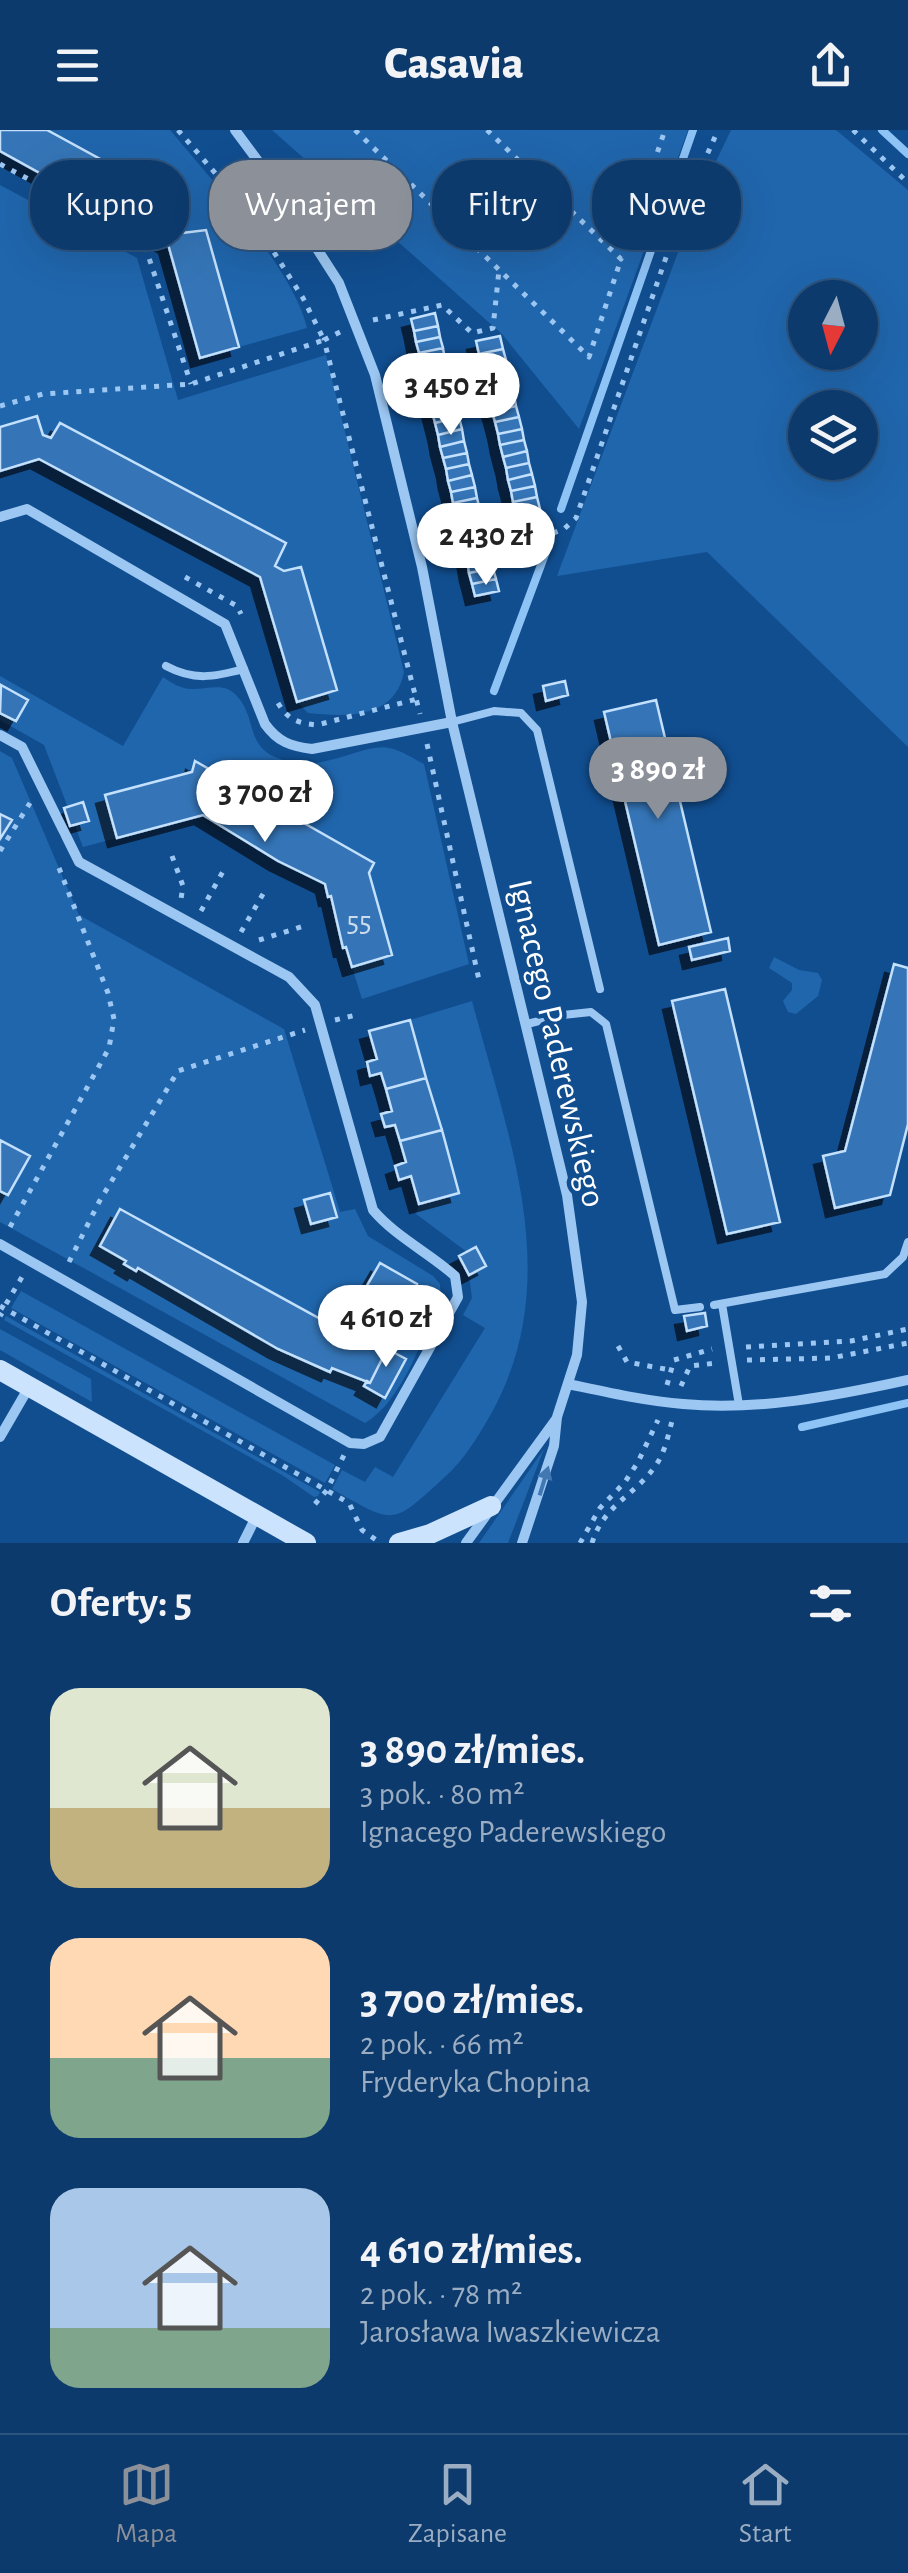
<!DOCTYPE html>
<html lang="pl">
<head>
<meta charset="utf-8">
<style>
	:root { --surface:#0d3a6c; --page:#164172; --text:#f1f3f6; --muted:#9aadc2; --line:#2d547f; --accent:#8c9099 }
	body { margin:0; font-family:"Alegreya Sans",sans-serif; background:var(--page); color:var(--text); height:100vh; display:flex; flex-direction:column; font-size:38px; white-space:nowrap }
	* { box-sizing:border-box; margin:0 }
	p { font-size:32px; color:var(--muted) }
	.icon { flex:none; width:55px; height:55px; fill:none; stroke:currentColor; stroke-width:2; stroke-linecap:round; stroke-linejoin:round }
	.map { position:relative; height:1413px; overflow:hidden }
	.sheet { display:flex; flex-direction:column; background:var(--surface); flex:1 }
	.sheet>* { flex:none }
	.top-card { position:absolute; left:30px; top:30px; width:850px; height:90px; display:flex; gap:20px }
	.needle { width:65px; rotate:186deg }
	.tools { position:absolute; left:788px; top:150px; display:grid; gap:20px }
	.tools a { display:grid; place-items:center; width:90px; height:90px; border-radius:50%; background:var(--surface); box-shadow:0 10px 40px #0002,0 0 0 2px var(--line); font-size:50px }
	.price { position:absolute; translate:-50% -85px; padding:0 22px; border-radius:35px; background:#fff; color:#222; font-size:32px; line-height:65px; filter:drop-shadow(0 2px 5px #0008) }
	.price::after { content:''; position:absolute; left:50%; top:60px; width:30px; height:22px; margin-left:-15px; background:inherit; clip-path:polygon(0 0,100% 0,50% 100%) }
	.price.active { background:var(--accent); color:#fff }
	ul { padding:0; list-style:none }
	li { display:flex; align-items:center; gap:30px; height:250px; padding:0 50px }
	li span { display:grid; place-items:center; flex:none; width:280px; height:200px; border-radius:30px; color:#555 }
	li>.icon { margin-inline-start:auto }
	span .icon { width:120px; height:120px; fill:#fffc; stroke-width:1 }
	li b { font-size:42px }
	h2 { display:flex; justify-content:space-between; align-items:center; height:120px; padding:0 50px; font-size:42px }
	.tag { padding:0 35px; border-radius:40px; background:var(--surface); box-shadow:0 10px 40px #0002,0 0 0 2px var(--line); font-size:35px; line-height:90px }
	.tag.active { background:var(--accent); color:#fff }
	header { display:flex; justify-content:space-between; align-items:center; height:130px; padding:0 50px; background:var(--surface); font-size:45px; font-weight:800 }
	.dock { display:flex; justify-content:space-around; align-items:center; height:140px; border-top:2px solid var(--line); background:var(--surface); font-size:28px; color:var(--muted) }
	.dock a { display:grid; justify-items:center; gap:5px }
	.dock .active { color:var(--accent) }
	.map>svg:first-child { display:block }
	.green { fill:#2066ad; fill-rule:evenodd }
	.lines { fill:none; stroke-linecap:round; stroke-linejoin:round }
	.stream { stroke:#8ec3f6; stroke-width:8 }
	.building { fill:#3575b7; stroke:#c3e0fd; stroke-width:2.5; filter:url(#shadow) }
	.path { stroke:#9cc7f2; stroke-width:5; stroke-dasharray:5 8; stroke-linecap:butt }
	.lane { stroke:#9cc7f2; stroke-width:8 }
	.street { stroke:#9cc7f2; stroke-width:10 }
	.secondary { stroke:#cbe3fc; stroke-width:20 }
	.oneway { fill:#4278b2 }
	.labels { text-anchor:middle; stroke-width:9; stroke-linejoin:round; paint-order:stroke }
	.number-label { font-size:30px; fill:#ccdced }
	.street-label { font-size:35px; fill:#fff; stroke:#114e90 }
</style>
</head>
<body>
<header><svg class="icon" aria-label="menu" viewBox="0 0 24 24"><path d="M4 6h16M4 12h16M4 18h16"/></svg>Casavia<svg class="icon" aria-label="share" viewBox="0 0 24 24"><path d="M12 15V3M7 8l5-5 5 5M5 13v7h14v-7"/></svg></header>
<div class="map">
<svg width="908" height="1413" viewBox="0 0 908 1413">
	<defs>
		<filter id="shadow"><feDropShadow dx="-9" dy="9" stdDeviation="0" flood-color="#0009"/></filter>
	</defs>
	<rect width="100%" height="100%" fill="#114e90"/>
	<path class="green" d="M47 0H170C210 48 294 140 307 198L239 217 207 100 182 103 188 77Z
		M272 0H688L579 299 502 204Z
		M731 0H836L908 60V617L707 422 557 446 698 69ZM805 168H860V222H805ZM805 278H860V332H805Z
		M0 55 137 128 178 270 326 225 404 542C395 589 347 587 308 583L297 572 336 559 301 438 284 441 275 436 286 413 43 305 37 286 0 297Z
		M0 546 123 616 163 547C172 553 179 558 190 559 206 560 222 552 235 564 262 591 239 625 298 633 328 638 367 613 389 618 401 620 414 629 424 634L469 834 362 869 352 837 392 825 369 743 374 733 195 631 192 642 105 665 117 708 83 717 44 615 0 590Z
		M0 621 12 628 79 785 284 899 340 1082 355 1079 368 1106 433 1146 440 1154 441 1165C424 1205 403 1271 365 1293L0 1092Z
		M774 827 799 840 818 843 822 850 818 866 796 884 788 882 783 871 792 860V853L769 838Z
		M472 871C509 1011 568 1154 487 1291 475 1311 464 1329 447 1345 391 1396 397 1396 332 1359L342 1340 365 1352 375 1337 393 1347 485 1198 463 1185 472 1168 469 1145 486 1136 476 1117 467 1122 416 1084 419 1074 459 1062 410 890Z
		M21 1161 335 1335 325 1353 11 1178Z
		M6 1186 320 1362 318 1366 314 1367 282 1345 4 1190Z
		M0 1199 91 1249 92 1272 0 1220Z
		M544 1319 508 1413H479Z"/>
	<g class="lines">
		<path class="stream" d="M882 0 908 24
			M561 379 693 0
			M494 561 547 419
			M802 1297 908 1273"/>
	</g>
	<path class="building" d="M0 0H47L188 77 182 103 206 100 239 217 200 228 168 114 0 21Z
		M435 183 438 196 414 201 411 189Z
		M438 196 440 207 416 212 414 201Z
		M500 206 503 219 479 224 476 211Z
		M440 207 443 218 419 223 416 212Z
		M443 218 445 230 422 235 419 223Z
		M503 219 506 230 482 235 479 224Z
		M445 230 448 241 424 246 422 235Z
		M506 230 508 241 485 247 482 235Z
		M448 241 451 253 427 258 424 246Z
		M508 241 511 253 487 258 485 247Z
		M451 253 453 264 429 269 427 258Z
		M511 253 514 265 490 270 487 258Z
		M453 264 456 276 432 281 429 269Z
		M514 265 516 276 492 281 490 270Z
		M456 276 459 287 435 293 432 281Z
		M516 276 519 287 495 292 492 281Z
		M37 286 43 305 51 308 60 293 286 413 275 436 284 441 301 437 337 560 297 572 260 447 39 329 0 341V297Z
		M459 287 462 299 438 305 435 293Z
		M519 287 522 299 498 304 495 292Z
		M462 299 464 311 440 317 438 305Z
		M522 299 524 310 500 315 498 304Z
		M524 310 527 321 503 327 500 315Z
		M464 311 467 323 443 328 440 317Z
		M527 321 529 333 506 338 503 327Z
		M467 323 469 334 446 339 443 328Z
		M529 333 532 344 508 350 506 338Z
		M469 334 472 345 448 351 446 339Z
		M532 344 535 356 511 361 508 350Z
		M472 345 475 357 451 362 448 351Z
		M535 356 537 367 513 372 511 361Z
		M475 357 477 368 453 373 451 362Z
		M537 367 540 379 516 383 513 372Z
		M477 368 480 380 456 385 453 373Z
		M540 379 542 390 519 395 516 383Z
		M480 380 482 391 459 396 456 385Z
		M542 390 545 402 521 407 519 395Z
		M482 391 485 402 461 408 459 396Z
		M485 402 488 414 464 419 461 408Z
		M488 414 491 426 467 431 464 419Z
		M491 426 493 438 469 443 467 431Z
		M493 438 496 449 472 454 469 443Z
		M496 449 499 461 475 466 472 454Z
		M565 551 568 565 546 571 543 556Z
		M1 555 28 570 16 591 0 583Z
		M656 570 711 802 659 815 604 582Z
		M195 631 374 733 369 743 392 825 352 837 346 817 343 818 331 766 328 767 325 754 278 731 203 685 117 708 105 665 192 642Z
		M83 672 89 691 70 696 64 678Z
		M0 684 12 690 0 709Z
		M728 808 730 821 692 830 689 817Z
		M894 834 908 838V994L890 1065 835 1078 823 1026 845 1021Z
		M725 859 780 1092 727 1104 672 871Z
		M410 890 426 948 386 959 381 943 370 946 367 932 377 929 369 901Z
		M426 948 442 1000 400 1011 395 995 385 997 381 984 392 981 386 959Z
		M442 1000 459 1063 419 1074 411 1046 399 1050 395 1036 406 1032 400 1011Z
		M0 1010 30 1026 8 1065 0 1061Z
		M330 1063 337 1087 311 1094 304 1070Z
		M120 1079 337 1198 341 1192 345 1194 380 1133 417 1154 397 1193 393 1191 379 1218 384 1225 370 1253 332 1238 330 1242 278 1219 138 1138 136 1141 124 1134 126 1131 100 1116Z
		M476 1117 486 1136 469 1145 459 1126Z
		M705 1183 707 1196 687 1201 684 1186Z
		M384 1209 393 1214V1222L406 1229 385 1268 364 1256 367 1251 370 1253 384 1225 379 1218Z"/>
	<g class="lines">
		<path class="path" d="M355 0 589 227 621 129
			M487 0 621 129 665 0
			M853 0 908 53
			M0 34 143 110 191 254
			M373 190 442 175 472 203 493 198 499 140
			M340 202 324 210 420 584
			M0 276 43 264 191 254 324 210 303 168 247 80 178 0
			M510 431 534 410 564 399 576 388 681 84 718 0
			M185 447 237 476 241 484
			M278 573C288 590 298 593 317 595L417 569
			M427 614 479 850
			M0 721 30 673
			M172 726 183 756 181 769
			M201 781 226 736
			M241 802 267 757
			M259 810 304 796
			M335 890 356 885
			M10 1097 109 918 114 889 108 863 59 738
			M69 1132 99 1072 178 941 305 900
			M6 1174 22 1147
			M0 1176 349 1373 362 1400 379 1412
			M0 1186 2 1183
			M618 1216 627 1232 670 1240
			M746 1217 851 1211 908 1199
			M747 1230 831 1228 908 1213
			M667 1255 674 1230 712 1219
			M681 1256 690 1236 717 1233
			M315 1374 327 1360 344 1325
			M580 1413 600 1378 625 1352 638 1332 658 1290
			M592 1413C604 1374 635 1366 656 1335 665 1322 668 1306 672 1291"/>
		<path class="lane" d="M166 536C194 551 214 547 244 539
			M452 592 494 581 521 583 537 600 600 859
			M527 894 563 885 591 882 606 894 675 1180 700 1177
			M722 1174 739 1275
			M714 1175 885 1144 903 1127 908 1112"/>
		<path class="street" d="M235 0 278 58 339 153 375 245 422 437 452 592 567 1065 582 1172 577 1225 557 1287 554 1316 522 1413
			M0 387 27 379 225 494 265 594C278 612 290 616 312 619L452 592
			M0 605 22 617 79 732 289 847 315 875 373 1080C396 1107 428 1122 455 1146L458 1167 380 1307 364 1314 350 1313 0 1114
			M568 1254C606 1262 645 1271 683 1274 758 1281 835 1266 908 1250
			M0 1307 29 1257
			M243 1413 257 1385
			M466 1413 557 1288"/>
		<path class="secondary" d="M0 1240 306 1413
			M399 1413 430 1404 491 1376"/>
	</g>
	<defs><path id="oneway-solid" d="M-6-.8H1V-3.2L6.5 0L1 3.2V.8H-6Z" transform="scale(2.5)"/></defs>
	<use class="oneway" href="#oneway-solid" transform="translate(544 1351) rotate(-73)"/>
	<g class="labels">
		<g class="number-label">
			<text x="359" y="801">55</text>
		</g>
		<g class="street-label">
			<text transform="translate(558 913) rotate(77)" y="12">Ignacego Paderewskiego</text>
		</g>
	</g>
</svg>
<div class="tools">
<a><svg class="needle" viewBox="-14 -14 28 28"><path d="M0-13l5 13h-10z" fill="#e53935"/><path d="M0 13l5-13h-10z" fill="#9aadc2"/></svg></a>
<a><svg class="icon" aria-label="layers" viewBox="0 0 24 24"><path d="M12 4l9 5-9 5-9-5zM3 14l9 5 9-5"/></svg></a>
</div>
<b class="price" style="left:451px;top:308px">3 450 zł</b>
<b class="price" style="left:486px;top:458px">2 430 zł</b>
<b class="price active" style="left:658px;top:692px">3 890 zł</b>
<b class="price" style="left:265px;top:715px">3 700 zł</b>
<b class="price" style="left:386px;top:1240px">4 610 zł</b>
<div class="top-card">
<a class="tag">Kupno</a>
<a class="tag active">Wynajem</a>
<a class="tag">Filtry</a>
<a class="tag">Nowe</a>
</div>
</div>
<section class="sheet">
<h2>Oferty: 5<svg class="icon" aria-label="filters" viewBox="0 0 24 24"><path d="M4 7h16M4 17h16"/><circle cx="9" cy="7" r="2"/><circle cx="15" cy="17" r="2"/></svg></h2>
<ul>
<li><span style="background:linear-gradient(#dfe7d0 60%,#c2b280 0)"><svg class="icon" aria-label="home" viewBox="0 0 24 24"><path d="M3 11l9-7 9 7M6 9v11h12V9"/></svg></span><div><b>3 890 zł/mies.</b><p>3 pok. · 80 m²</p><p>Ignacego Paderewskiego</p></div></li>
<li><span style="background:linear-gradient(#ffd9b3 60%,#7fa58c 0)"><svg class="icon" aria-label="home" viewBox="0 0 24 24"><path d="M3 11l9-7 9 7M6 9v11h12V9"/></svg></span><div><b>3 700 zł/mies.</b><p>2 pok. · 66 m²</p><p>Fryderyka Chopina</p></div></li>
<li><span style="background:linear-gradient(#a9c7e8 70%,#7fa58c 0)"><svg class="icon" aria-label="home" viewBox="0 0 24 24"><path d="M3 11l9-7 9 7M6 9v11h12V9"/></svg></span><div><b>4 610 zł/mies.</b><p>2 pok. · 78 m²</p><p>Jarosława Iwaszkiewicza</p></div></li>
</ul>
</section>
<nav class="dock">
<a class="active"><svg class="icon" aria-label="map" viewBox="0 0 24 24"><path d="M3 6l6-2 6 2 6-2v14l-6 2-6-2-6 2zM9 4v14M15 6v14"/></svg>Mapa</a>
<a><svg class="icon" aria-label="saved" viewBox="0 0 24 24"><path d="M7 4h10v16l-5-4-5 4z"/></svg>Zapisane</a>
<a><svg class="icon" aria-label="home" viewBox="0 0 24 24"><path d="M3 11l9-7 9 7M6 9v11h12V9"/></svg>Start</a>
</nav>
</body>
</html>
